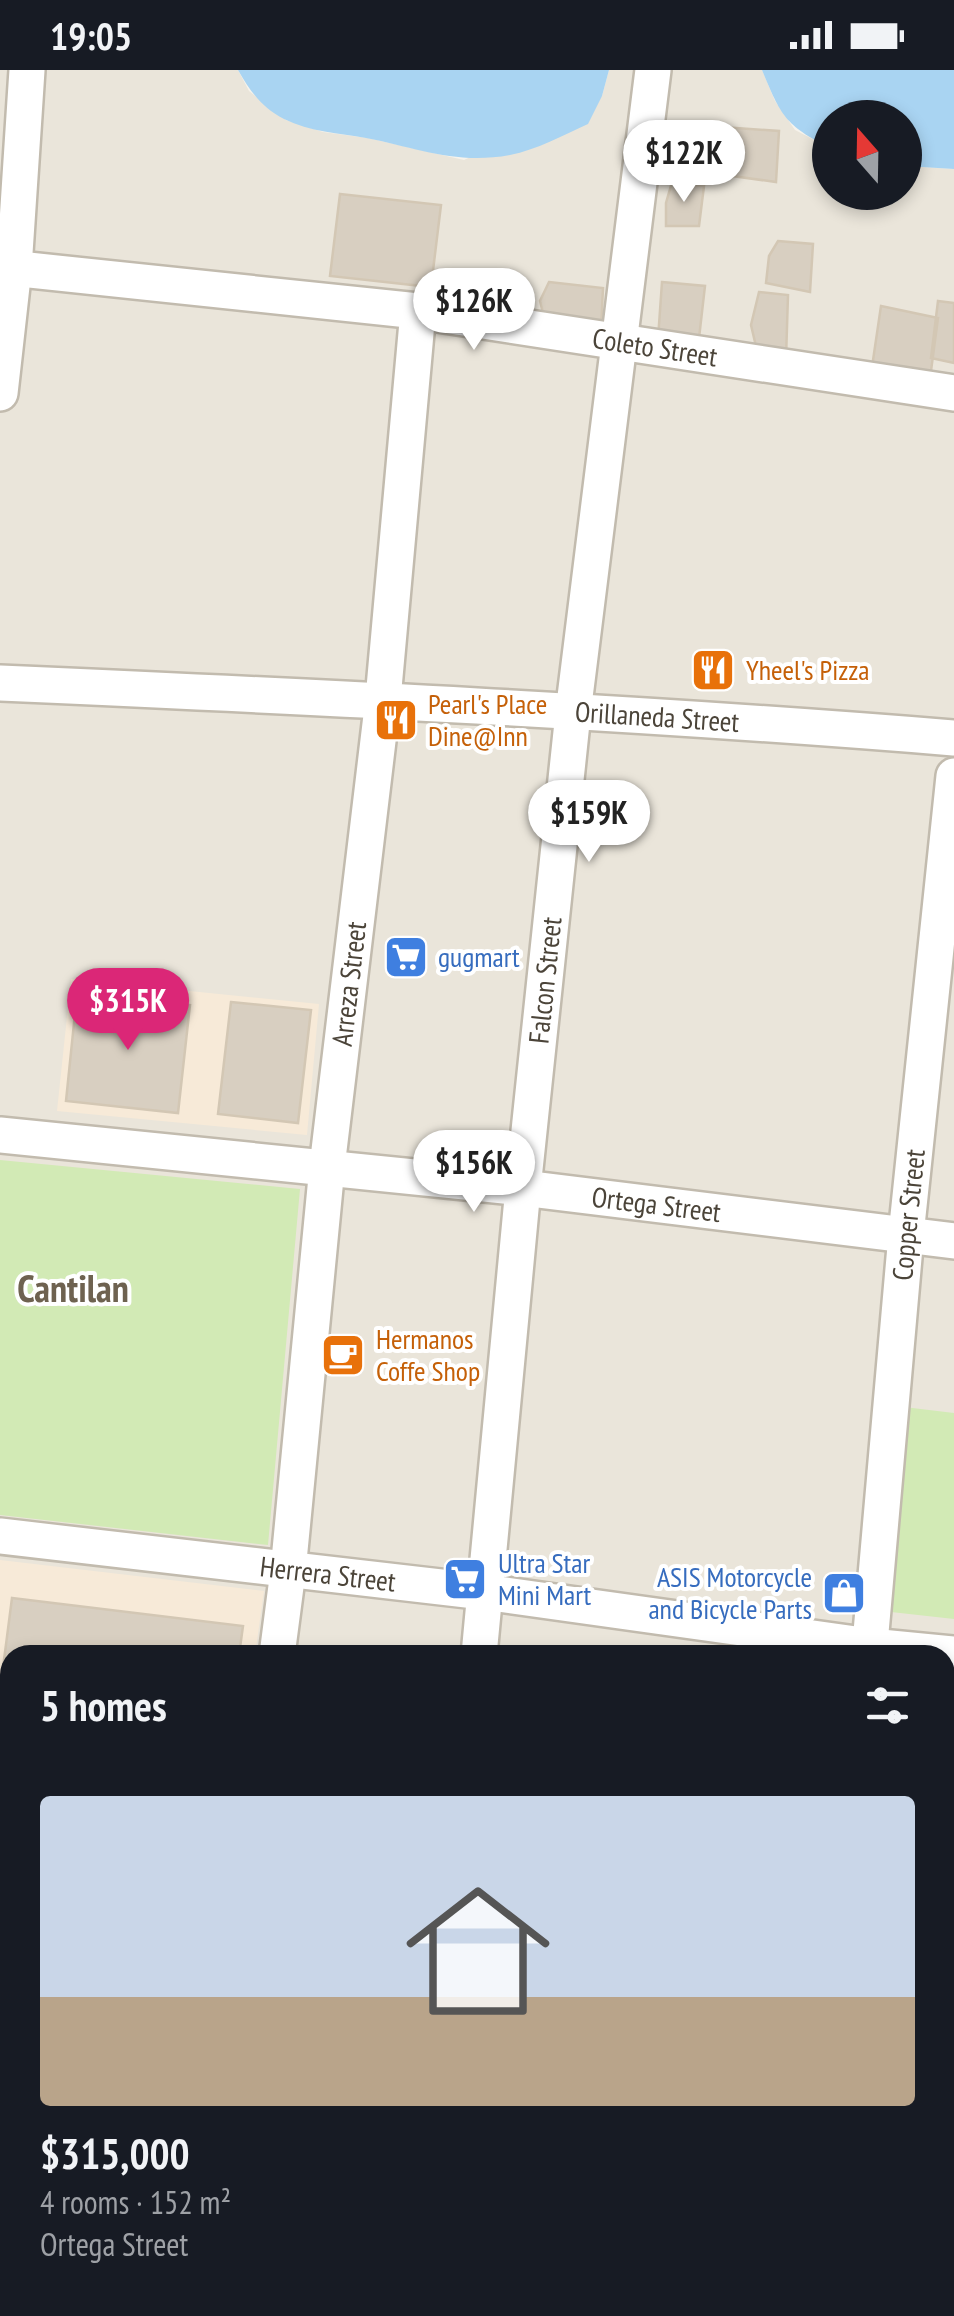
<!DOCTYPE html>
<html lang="en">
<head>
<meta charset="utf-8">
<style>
	:root { --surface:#171b24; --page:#242831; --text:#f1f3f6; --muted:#9ea1a6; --accent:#db2777 }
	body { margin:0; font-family:"PT Sans Narrow",sans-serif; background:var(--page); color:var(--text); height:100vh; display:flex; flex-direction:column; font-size:38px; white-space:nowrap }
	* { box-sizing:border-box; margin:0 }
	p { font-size:32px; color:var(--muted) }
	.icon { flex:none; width:55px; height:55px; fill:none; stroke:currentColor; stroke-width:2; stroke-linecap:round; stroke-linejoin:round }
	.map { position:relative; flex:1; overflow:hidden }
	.panel { position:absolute; left:0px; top:1575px; width:955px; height:672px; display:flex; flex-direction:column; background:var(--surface); border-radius:30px 30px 0 0; box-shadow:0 5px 15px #0003 }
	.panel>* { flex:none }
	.needle { width:65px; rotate:340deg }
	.fabs { position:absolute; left:812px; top:30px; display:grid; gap:20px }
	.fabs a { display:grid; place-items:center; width:110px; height:110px; border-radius:50%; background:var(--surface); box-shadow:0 5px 15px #0003; font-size:50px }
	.price { position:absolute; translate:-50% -85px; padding:0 22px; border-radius:35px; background:#fff; color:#222; font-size:32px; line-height:65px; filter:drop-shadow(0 2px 5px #0008) }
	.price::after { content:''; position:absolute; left:50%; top:60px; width:30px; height:22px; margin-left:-15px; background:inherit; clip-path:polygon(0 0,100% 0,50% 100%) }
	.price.current { background:var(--accent); color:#fff }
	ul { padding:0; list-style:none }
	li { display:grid; align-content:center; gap:20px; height:530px; padding:0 40px }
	li span { display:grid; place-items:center; height:310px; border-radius:10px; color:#555 }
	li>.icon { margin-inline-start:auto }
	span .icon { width:180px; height:180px; fill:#fffc; stroke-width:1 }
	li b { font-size:42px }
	h2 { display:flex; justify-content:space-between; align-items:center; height:120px; padding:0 40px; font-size:42px }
	.status { display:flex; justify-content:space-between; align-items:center; height:70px; padding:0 50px; background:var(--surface); direction:ltr }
	.status svg { height:28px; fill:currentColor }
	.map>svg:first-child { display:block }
	.residential { fill:#eae5da; fill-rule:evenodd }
	.commercial { fill:#f7ead8 }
	.green { fill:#d2eab5 }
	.water { fill:#a9d4f2 }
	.building { fill:#d8cfc1; stroke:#d3c7b4; stroke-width:2.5 }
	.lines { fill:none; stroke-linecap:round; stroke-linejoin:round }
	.street-casing { stroke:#c2bbae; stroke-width:40 }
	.street { stroke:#fff; stroke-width:35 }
	.labels { text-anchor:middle; stroke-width:8; stroke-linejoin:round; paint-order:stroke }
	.street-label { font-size:28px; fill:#4b4439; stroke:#fff }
	.food-label { font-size:28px; fill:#c56008; stroke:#fff; text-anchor:start }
	.shop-label { font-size:28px; fill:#366cbe; stroke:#fff; text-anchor:start }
	.district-label { font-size:38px; font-weight:bold; fill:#6e6250; stroke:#fff }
</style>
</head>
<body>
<div class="status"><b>19:05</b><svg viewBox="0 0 49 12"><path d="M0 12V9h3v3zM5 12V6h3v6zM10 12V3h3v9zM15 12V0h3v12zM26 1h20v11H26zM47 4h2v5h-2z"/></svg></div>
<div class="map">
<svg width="954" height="2246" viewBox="0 0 954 2246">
	<rect width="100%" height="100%" fill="#f6f3ec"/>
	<path class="residential" d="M0 0H238L249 21 286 50 323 62 368 68 464 90 602 26 609 0H762L775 31 795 60 830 78V122H905V96L954 99V2246H0ZM10 1585H945V2238H10Z"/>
	<path class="commercial" d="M71 909 319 934 307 1065 57 1041Z
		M0 1490 264 1521 255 1585H10V1792L0 1791Z"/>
	<path class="green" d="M0 1090 300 1119 268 1475 0 1445Z
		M904 1337 954 1343V1549L882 1541Z"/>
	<path class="water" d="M238 0H609L602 26 588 54C564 65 536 80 510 85 456 95 418 78 366 68 339 63 310 62 284 49 262 38 250 21 238 0Z
		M762 0H954V99L905 96V48H830V78C785 55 781 46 762 0Z"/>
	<path class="building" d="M722 57 779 61 776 112 717 104Z
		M672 112 704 116 699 156H666V133Z
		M340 124 441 135 431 217 330 206Z
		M778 171 813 174 810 222 766 213 769 186Z
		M549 212 603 218 601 259 544 247 540 231Z
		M662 212 705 216 698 277 658 269Z
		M759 222 788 225 786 289 758 285 751 255Z
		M938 231 954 233V293L931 288Z
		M881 236 938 248 931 301 872 297Z
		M77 924 190 935 178 1043 66 1031Z
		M231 932 311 940 298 1053 218 1044Z
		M12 1528 243 1556 239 1585H10V1728L0 1726V1621Z
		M308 2238H393L392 2246H308Z
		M437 2238H512V2246H437Z"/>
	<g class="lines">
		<g class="street-casing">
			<g id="street">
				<path id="s1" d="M0 197 418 241 954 323"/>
				<path d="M0 323 14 198 27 0"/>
				<path id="s2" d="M0 613C318 627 636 642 954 668"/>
				<path id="s3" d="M0 1065 523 1118 954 1171"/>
				<path id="s4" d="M0 1466 484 1522 870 1576 954 1584"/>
				<path id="s5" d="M277 1585 288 1501 327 1097 383 629 418 241"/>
				<path id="s6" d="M479 1585 523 1118 573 643 653 0"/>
				<path id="s7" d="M869 1585 906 1165 954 706"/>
				<path d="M0 1815 10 1817"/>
				<path d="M945 1933 954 1935"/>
				<path d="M0 2241 42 2246"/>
				<path d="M196 2246 197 2238"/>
				<path d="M417 2246 418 2238"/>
				<path d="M790 2246 791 2238"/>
			</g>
		</g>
		<use href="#street" class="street"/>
	</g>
	<defs>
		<g id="restaurant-square" transform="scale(2.25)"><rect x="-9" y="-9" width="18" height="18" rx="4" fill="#e8710a" stroke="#fff"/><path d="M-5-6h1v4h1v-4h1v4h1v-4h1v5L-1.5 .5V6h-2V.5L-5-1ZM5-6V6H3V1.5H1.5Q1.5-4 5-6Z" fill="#fff"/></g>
		<g id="supermarket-square" transform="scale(2.25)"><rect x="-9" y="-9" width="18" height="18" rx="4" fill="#3f7fe0" stroke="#fff"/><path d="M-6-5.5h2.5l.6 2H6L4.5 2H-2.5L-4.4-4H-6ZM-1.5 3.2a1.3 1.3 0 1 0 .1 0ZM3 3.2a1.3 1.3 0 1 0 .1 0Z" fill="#fff"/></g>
		<g id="cafe-square" transform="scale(2.25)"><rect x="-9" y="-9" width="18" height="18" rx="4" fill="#e8710a" stroke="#fff"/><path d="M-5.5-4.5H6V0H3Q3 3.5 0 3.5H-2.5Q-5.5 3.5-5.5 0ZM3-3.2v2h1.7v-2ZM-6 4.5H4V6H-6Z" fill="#fff"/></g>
		<g id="shop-square" transform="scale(2.25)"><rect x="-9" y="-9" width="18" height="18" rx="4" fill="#3f7fe0" stroke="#fff"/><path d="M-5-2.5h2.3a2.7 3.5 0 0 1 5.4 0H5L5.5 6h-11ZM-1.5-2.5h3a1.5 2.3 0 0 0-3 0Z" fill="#fff"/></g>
	</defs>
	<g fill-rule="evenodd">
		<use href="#restaurant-square" x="713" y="600"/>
		<use href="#restaurant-square" x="396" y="650"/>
		<use href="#supermarket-square" x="406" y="887"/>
		<use href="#cafe-square" x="343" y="1285"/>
		<use href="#supermarket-square" x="465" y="1509"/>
		<use href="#shop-square" x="844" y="1523"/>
	</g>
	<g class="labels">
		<g class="street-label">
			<text dy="10" stroke="none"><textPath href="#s1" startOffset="660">Coleto Street</textPath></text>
			<text dy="10" stroke="none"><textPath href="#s2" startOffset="658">Orillaneda Street</textPath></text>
			<text dy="10" stroke="none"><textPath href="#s6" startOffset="678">Falcon Street</textPath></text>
			<text dy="10" stroke="none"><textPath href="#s5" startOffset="675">Arreza Street</textPath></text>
			<text dy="10" stroke="none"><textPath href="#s3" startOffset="660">Ortega Street</textPath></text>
			<text dy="10" stroke="none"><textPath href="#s7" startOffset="442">Copper Street</textPath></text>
			<text dy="10" stroke="none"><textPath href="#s4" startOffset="330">Herrera Street</textPath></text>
		</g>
		<g class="food-label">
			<text x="746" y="610">Yheel's Pizza</text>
			<text x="428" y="644">Pearl's Place<tspan x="428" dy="32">Dine@Inn</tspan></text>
			<text x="376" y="1279">Hermanos<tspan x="376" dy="32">Coffe Shop</tspan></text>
		</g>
		<g class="shop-label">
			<text x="438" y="897">gugmart</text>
			<text x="498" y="1503">Ultra Star<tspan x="498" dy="32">Mini Mart</tspan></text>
			<text x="812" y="1517" text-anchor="end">ASIS Motorcycle<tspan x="812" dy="32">and Bicycle Parts</tspan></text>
		</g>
		<g class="district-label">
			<text x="73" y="1232">Cantilan</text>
		</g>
	</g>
</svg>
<div class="fabs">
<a><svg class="needle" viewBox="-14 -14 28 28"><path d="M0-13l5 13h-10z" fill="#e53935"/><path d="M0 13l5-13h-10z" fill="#9ea1a6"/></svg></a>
</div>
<b class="price" style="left:684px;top:135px">$122K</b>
<b class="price" style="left:474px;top:283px">$126K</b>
<b class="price" style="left:589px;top:795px">$159K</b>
<b class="price current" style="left:128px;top:983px">$315K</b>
<b class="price" style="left:474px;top:1145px">$156K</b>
<section class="panel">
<h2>5 homes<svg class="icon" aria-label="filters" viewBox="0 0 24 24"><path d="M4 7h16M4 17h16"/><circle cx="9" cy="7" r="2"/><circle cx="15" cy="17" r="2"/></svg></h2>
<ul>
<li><span style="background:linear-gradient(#c9d6e8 65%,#b9a48a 0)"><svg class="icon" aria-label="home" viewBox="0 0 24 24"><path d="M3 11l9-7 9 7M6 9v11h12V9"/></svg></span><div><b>$315,000</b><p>4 rooms · 152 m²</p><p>Ortega Street</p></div></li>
</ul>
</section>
</div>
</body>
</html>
